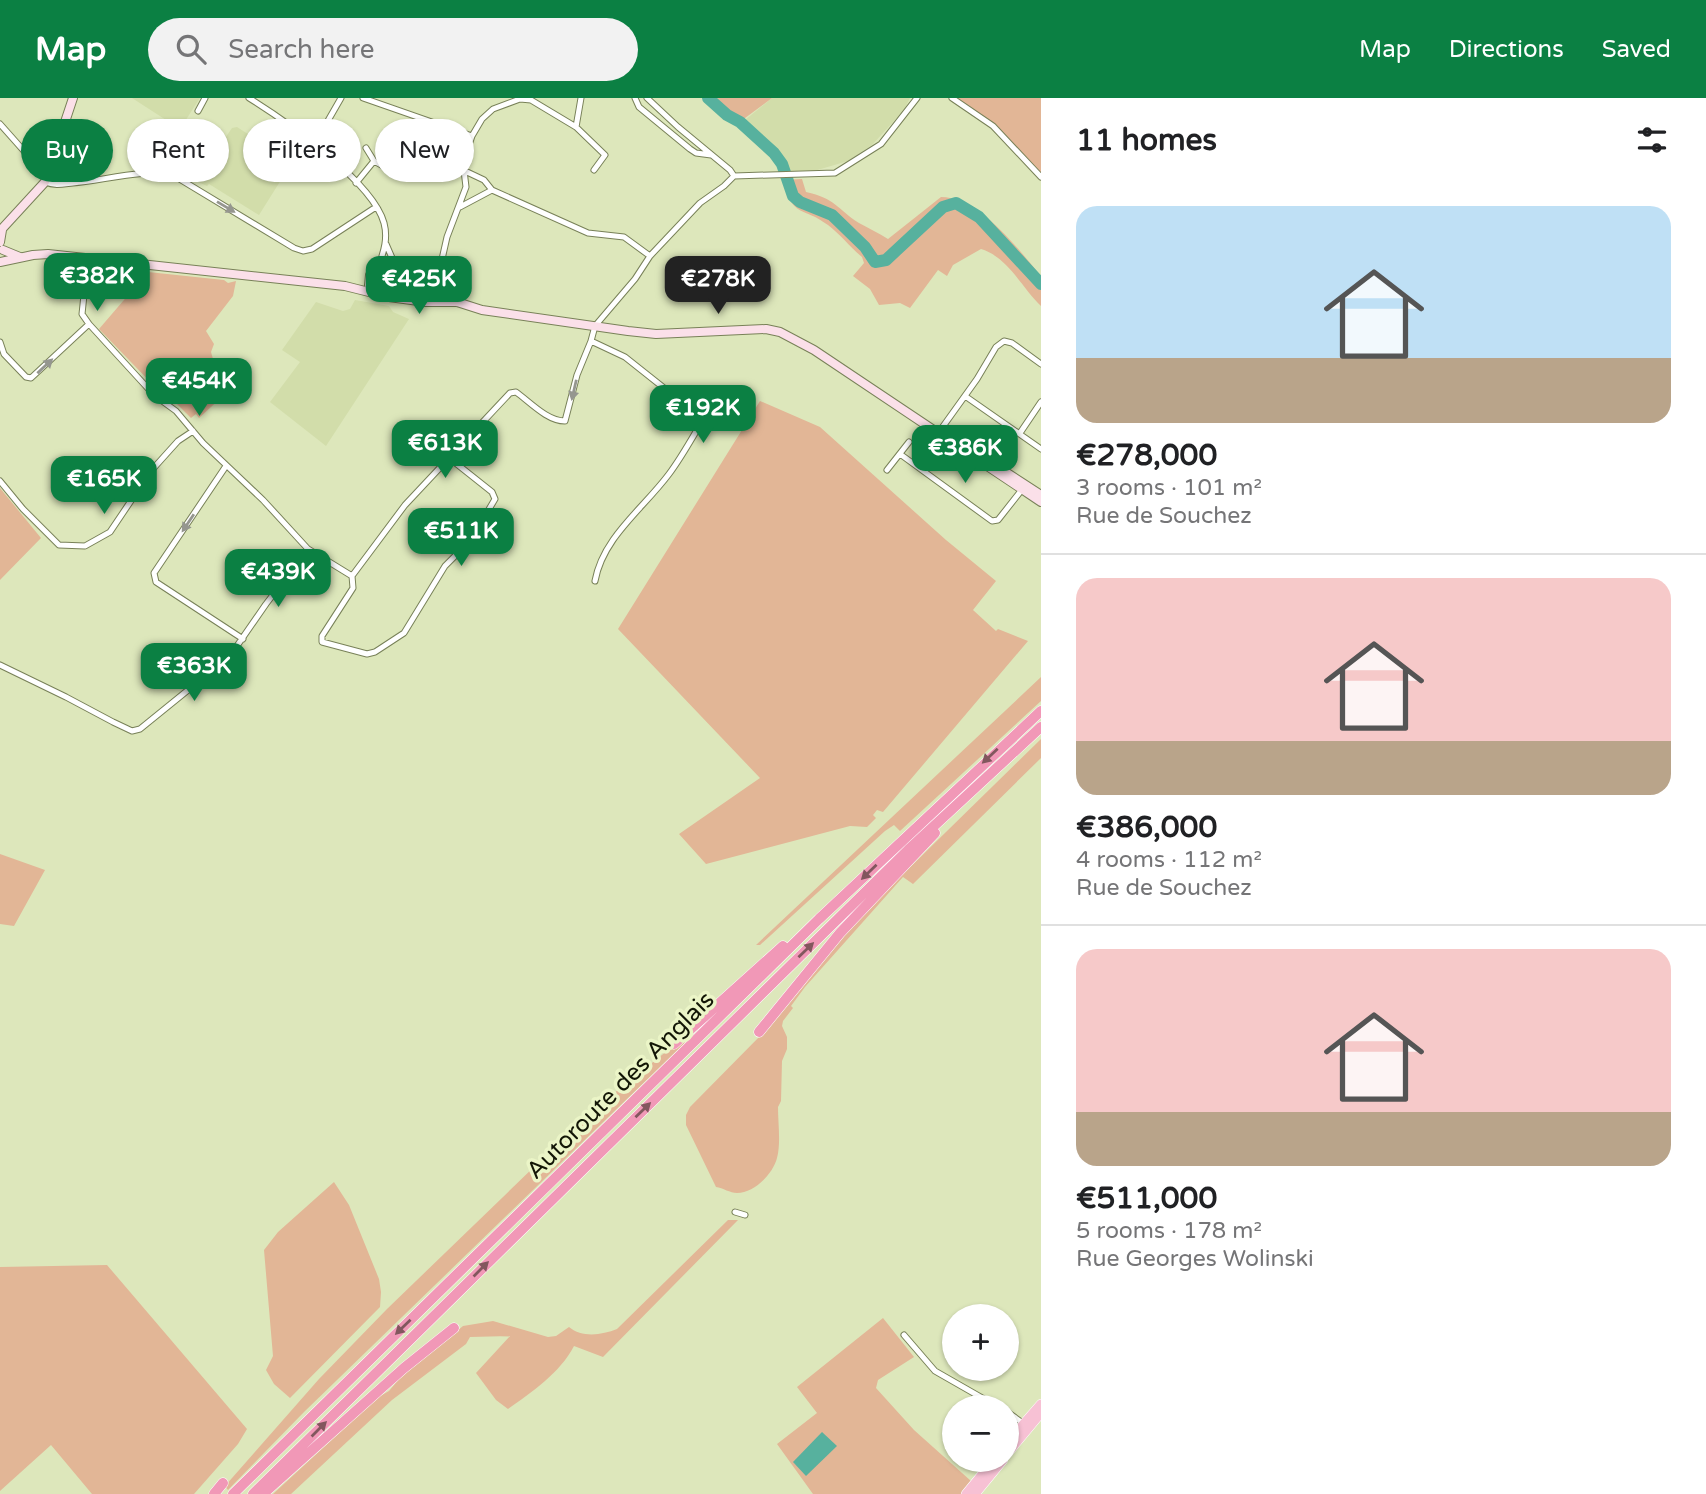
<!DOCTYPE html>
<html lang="en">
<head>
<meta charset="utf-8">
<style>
	:root { --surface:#fff; --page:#f2f2f2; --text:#202124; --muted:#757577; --line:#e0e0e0; --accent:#0b8043 }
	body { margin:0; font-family:"Varela Round",sans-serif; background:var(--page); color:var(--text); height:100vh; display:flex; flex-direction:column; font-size:26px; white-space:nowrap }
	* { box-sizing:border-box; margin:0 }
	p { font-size:23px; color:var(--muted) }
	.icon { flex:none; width:38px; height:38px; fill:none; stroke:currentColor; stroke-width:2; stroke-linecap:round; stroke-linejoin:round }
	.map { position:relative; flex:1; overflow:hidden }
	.details { display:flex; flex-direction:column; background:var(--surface); width:665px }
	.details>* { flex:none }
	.banner { position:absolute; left:21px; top:21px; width:665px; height:63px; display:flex; gap:14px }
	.controls { position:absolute; left:942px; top:1206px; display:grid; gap:14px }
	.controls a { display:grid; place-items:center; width:77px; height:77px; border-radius:50%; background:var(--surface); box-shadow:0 2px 5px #0004; font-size:35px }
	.price { position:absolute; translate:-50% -60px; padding:0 16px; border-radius:14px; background:var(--accent); color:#fff; font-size:23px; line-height:46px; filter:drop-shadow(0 2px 4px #0008) }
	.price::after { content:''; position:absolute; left:50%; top:42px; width:21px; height:16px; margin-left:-10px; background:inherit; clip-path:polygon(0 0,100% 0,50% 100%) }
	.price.active { background:#222; color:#fff }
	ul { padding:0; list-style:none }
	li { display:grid; align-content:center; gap:14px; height:371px; padding:0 35px }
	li+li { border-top:2px solid var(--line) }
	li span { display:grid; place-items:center; height:217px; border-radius:21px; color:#555 }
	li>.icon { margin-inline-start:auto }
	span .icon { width:126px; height:126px; fill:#fffc; stroke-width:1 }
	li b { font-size:30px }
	h2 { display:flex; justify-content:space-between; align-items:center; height:84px; padding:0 35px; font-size:30px }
	.tag { padding:0 24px; border-radius:32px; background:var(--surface); box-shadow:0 2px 5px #0004; font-size:24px; line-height:63px }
	.tag.active { background:var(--accent); color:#fff }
	header { display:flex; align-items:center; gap:42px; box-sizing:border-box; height:98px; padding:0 35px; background:var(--accent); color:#fff }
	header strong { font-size:33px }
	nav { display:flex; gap:38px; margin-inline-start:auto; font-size:24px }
	.search { width:490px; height:63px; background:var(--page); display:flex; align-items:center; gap:18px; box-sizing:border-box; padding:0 24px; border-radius:38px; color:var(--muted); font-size:26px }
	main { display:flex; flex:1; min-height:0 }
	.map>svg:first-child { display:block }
	.built { fill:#d2ddaa }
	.green { fill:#e2b696 }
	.water { fill:#57b19e }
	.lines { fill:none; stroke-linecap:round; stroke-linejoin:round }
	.river { stroke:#57b19e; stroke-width:12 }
	.minor-casing { stroke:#788158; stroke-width:7 }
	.secondary-casing { stroke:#788158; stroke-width:10 }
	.primary-casing { stroke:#fff; stroke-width:10 }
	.motorway-casing { stroke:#fff; stroke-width:11 }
	.minor { stroke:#fff; stroke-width:5 }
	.secondary { stroke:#fbe0e9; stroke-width:8 }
	.primary { stroke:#f7c1d4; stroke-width:9 }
	.motorway { stroke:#f198b7; stroke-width:10 }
	.oneway { fill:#95968f }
	.oneway2 { fill:#82575e }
	.labels { text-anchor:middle; stroke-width:7; stroke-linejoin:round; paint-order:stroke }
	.street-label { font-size:24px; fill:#131606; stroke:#ebf5c7 }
</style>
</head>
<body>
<header>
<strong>Map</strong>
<div class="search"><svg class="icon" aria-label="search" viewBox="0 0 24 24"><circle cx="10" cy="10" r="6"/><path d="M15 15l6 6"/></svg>Search here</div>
<nav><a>Map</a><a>Directions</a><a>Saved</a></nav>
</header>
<main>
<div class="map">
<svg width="1041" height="1396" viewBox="0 0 1041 1396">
	<rect width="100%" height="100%" fill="#dde7bb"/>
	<path class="built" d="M132 0H200L180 31Z
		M772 0H910L904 12 872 47 848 63 814 73H790L777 54 745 22Z
		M237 29 268 49 276 37 288 43 274 66 286 74 259 117 209 86 207 88 196 83 232 30Z
		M355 202 389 208 393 214 409 221 326 348 270 304 300 264 282 252 316 204 343 213 350 211Z"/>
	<path class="green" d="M711 0H772L741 23Z
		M957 0H1041V76L998 30Z
		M802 81 806 94C835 100 837 111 859 125 868 130 879 135 888 141L941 99C976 99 1014 145 1035 171L1041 179V208C1022 190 1008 159 981 151L953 167 947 178 938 172 910 210 900 205 879 207 870 191 853 178 864 165 862 159C850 149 840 136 828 127 801 107 795 122 782 82Z
		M148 174 224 182 228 185 236 183 233 198 206 233 214 246 211 254 213 261 223 270V298L199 320 196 316 191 320 173 302 158 292 99 231Z
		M760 303 820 329 946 442 996 483 973 512 996 533 998 531 1028 543 883 714 877 712 873 717 876 720 867 729 850 728 706 766 679 736 760 680 618 531Z
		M0 390 41 440 0 482Z
		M1041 579V603L900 733 894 727 885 733 760 847H756Z
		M1041 641V660L913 786 903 779 805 889 791 908 793 910 783 923 782 928 787 939V951L782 963 781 1003 778 1009C778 1025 781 1045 777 1060 773 1076 754 1095 737 1095 730 1095 723 1090 716 1089L686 1027V1017L690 1009 762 936 834 848 899 780Z
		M0 756 45 772 14 828 0 826Z
		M692 933 694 936 304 1314 228 1392 225 1388 319 1281 387 1211 593 1012Z
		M334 1084 349 1107 379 1181 381 1194 380 1209 290 1300 274 1286 266 1272 273 1258 264 1152 278 1134Z
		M728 1122H738L603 1259 574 1248C560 1275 532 1294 508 1311L496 1302 476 1275 510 1238 470 1239 466 1246 392 1302 291 1396H273L377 1300 389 1293 400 1280 463 1228 493 1223 548 1239 556 1238 569 1229C582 1240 602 1237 617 1231Z
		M107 1167 247 1331 238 1346 194 1396H92L51 1347 0 1393V1169Z
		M883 1220 914 1259 878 1282 876 1290 914 1332 971 1383 961 1396H813L777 1346 817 1315 797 1289Z"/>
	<path class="water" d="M822 1334 837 1348 806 1378 793 1364Z"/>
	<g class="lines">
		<path class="river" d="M708 0 727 17 740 24 774 55 782 66 793 98 800 104 832 117 865 149 875 164 886 162 943 109 956 105 979 119 1041 186"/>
		<g class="minor-casing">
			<path id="minor" d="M249 0C286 23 373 84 384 125 388 140 384 153 379 167
				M363 0 472 38
				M635 0 639 9 690 51 696 55 711 57
				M647 0 678 29 730 72 734 78
				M952 0 993 28 1041 79
				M198 13 205 0
				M0 26 40 71 47 76
				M576 29 581 0
				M314 47 341 0
				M366 50 374 63
				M465 73 484 82 492 92
				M163 74 164 69 179 43
				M45 84C55 88 63 86 73 85 101 83 147 70 173 77L294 150 303 153 312 151 376 109
				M356 85 374 63 392 73
				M460 109 492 92 588 135 624 139 650 158
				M386 146 396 169
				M88 159 82 216 89 226 154 297 176 313 203 345 263 402 308 451 352 478
				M438 179 447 139 466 89 463 64 472 38 482 21 493 11 520 1 531 2 576 29 605 57 594 72
				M0 244 4 256 26 279 31 280 89 226
				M965 298 1041 351
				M939 334 977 281 996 249 1004 243 1012 245 1041 266
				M1020 335 1041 304
				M900 356 992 423 998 422 1024 389
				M226 368 154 475 156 484 243 541
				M887 372 909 344
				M0 383 23 411 59 447 85 448 110 434 151 373 178 343 193 333
				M352 478 353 490 322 538V544L367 556 375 554 404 535 445 468 471 442 495 401 492 394 448 359
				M352 478 405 407 510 295 516 294C530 304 547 323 565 323L577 277 591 243
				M595 483C603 439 643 411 669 376 681 360 691 342 701 325L698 317 625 259 591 243 595 228 635 181 650 158 700 105 724 88 734 78 835 75 881 46 917 0
				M0 567 66 599 113 624 132 633 140 631 230 558 266 506 308 451
				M735 1114 745 1117
				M904 1237 935 1273 998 1309
				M1006 1313 1024 1326"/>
		</g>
		<g class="secondary-casing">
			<path id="secondary" d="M0 133 45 84 73 0
				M0 144 2 132
				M3 152 20 159
				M0 164 33 157 48 156 345 188 389 199 426 204H457L482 212 628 233 656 236 766 231 780 234 814 252 1041 404
				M373 194 369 187 370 177 379 167H387L435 177 457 204
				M955 341 1041 397"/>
		</g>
		<g class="primary-casing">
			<path id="primary" d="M1006 1346 1041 1306
				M1006 1357 1041 1315
				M966 1396 994 1362
				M975 1396 1003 1362"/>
		</g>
		<g class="motorway-casing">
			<path id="motorway" d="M759 934 840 835 935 735
				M674 946 783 848
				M214 1396 223 1385
				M233 1396 819 821 1041 613
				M253 1396 908 752 1041 629
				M263 1396 404 1270 454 1230"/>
		</g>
		<use href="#minor" class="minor"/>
		<use href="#secondary" class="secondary"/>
		<use href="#primary" class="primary"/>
		<use href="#motorway" class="motorway"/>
	</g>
	<defs><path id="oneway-solid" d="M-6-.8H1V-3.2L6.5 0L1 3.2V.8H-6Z" transform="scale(1.75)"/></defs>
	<g class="oneway">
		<use href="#oneway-solid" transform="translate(226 109) rotate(31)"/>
		<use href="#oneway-solid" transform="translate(45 268) rotate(-43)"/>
		<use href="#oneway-solid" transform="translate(574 292) rotate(103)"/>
		<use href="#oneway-solid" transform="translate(188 425) rotate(124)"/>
	</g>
	<g class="oneway2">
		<use href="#oneway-solid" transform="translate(990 658) rotate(137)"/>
		<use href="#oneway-solid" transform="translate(869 774) rotate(136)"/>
		<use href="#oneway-solid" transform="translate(806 852) rotate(-44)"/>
		<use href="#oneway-solid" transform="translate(643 1012) rotate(-44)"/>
		<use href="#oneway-solid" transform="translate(481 1171) rotate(-45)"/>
		<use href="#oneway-solid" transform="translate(403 1229) rotate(136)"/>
		<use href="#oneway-solid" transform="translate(319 1331) rotate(-45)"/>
	</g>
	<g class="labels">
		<g class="street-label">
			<text transform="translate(620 987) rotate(-45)" y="8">Autoroute des Anglais</text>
		</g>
	</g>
</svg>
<div class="controls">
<a>+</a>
<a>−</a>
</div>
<b class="price" style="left:97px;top:215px">€382K</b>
<b class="price" style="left:419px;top:218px">€425K</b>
<b class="price active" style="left:718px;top:218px">€278K</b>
<b class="price" style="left:199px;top:320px">€454K</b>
<b class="price" style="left:703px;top:347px">€192K</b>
<b class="price" style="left:445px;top:382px">€613K</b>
<b class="price" style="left:965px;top:387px">€386K</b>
<b class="price" style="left:104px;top:418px">€165K</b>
<b class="price" style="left:461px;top:470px">€511K</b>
<b class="price" style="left:278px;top:511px">€439K</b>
<b class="price" style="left:194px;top:605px">€363K</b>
<div class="banner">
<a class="tag active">Buy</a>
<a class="tag">Rent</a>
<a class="tag">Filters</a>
<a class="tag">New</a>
</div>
</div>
<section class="details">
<h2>11 homes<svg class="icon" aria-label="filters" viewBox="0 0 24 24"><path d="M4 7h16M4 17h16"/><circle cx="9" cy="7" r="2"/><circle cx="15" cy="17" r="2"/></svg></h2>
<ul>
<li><span style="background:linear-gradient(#bfe0f5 70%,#b9a48a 0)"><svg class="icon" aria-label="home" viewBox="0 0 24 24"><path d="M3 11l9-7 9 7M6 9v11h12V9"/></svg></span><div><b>€278,000</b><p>3 rooms · 101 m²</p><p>Rue de Souchez</p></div></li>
<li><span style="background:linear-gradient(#f6c9c9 75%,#b9a48a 0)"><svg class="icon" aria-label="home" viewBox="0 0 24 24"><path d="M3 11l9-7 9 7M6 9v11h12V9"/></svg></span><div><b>€386,000</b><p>4 rooms · 112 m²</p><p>Rue de Souchez</p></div></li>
<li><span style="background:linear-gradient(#f6c9c9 75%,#b9a48a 0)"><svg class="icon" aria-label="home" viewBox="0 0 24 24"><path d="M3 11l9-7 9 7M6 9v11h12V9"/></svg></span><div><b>€511,000</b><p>5 rooms · 178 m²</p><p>Rue Georges Wolinski</p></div></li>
</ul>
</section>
</main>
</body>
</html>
